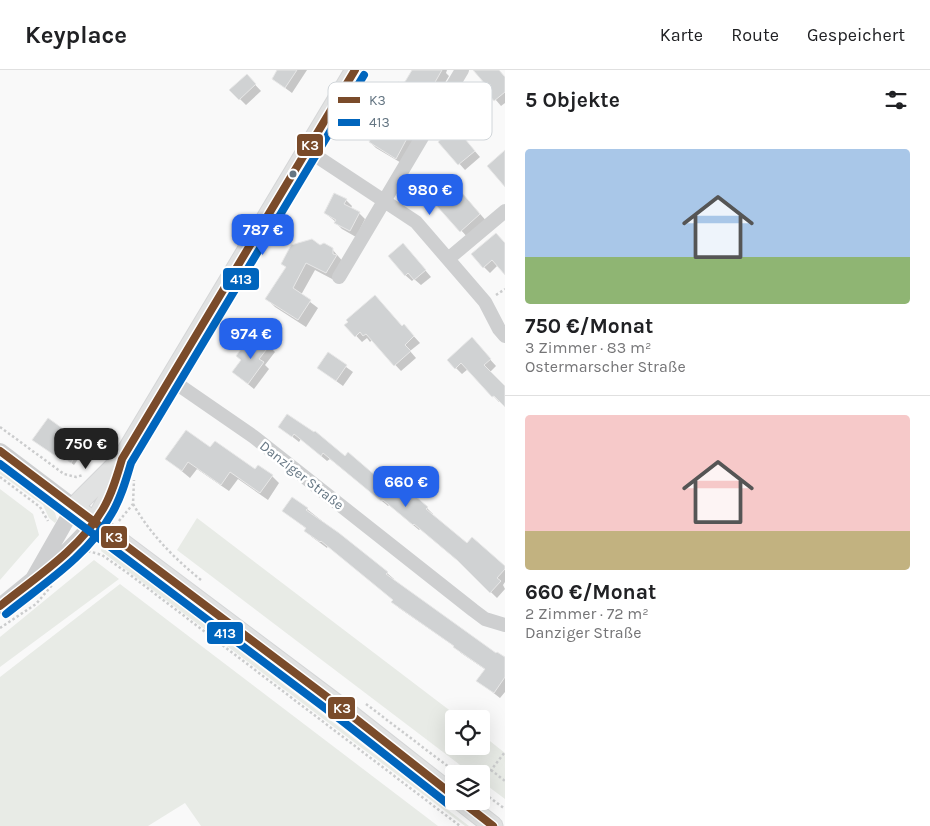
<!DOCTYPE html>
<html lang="de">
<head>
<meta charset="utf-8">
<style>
	:root { --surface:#fff; --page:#f2f2f2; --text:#202124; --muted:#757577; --line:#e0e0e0; --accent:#2563eb }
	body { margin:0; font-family:Karla,sans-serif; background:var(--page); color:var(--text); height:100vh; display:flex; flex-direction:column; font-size:19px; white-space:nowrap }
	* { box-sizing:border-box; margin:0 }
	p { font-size:16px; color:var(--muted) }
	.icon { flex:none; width:28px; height:28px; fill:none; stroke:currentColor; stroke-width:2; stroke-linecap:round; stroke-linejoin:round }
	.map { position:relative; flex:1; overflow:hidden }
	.details { display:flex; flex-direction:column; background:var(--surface); width:425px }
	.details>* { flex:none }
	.buttons { position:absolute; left:445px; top:640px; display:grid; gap:10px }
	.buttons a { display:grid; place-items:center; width:45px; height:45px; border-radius:5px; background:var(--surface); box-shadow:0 5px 20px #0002; font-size:25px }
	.price { position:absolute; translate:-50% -42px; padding:0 11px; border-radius:10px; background:var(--accent); color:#fff; font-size:16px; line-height:32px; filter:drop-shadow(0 1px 2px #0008) }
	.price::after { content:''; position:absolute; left:50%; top:30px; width:15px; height:11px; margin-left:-8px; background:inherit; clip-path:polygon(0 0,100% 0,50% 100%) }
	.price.on { background:#222; color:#fff }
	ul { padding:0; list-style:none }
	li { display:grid; align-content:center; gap:10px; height:265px; padding:0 20px }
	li+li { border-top:1px solid var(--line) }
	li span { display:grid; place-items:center; height:155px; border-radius:5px; color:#555 }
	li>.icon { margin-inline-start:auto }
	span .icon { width:90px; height:90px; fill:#fffc; stroke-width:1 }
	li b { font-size:21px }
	h2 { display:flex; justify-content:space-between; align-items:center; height:60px; padding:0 20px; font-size:21px }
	header { display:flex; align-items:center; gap:30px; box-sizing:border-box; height:70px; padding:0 25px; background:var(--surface); border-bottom:1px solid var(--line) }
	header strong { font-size:24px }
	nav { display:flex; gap:28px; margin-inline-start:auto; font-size:18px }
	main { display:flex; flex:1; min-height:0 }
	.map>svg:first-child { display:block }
	.green { fill:#e8ebe6 }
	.shadow { fill:#0003 }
	.building { fill:#d0d2d3; stroke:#e8e8e8 }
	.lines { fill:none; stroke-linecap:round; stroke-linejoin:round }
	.secondary-casing { stroke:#d5d6d7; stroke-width:21 }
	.path { stroke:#cbcccd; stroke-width:2.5; stroke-dasharray:2.5 2.5; stroke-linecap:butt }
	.minor { stroke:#cecfd0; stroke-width:14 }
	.tertiary { stroke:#cecfd0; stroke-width:16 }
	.secondary { stroke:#e1e2e2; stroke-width:19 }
	.bus-1-casing { stroke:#fff; stroke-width:11 }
	.bus-2-casing { stroke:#fff; stroke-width:11 }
	.bus-1 { stroke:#7a4b2a; stroke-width:8 }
	.bus-2 { stroke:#0065bd; stroke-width:8 }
	.bus-dot { fill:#657683; stroke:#fff; stroke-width:2 }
	.labels { text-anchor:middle; stroke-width:5; stroke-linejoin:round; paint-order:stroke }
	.street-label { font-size:14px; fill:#657683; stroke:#fff }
	.key { fill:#fff; stroke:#d1d6da; stroke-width:1 }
	.key-label { font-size:14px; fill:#657683 }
	.line-badge { stroke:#fff; stroke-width:2 }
	.badge-label { font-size:14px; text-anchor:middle; font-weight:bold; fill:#fff }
</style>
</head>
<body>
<header>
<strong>Keyplace</strong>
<nav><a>Karte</a><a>Route</a><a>Gespeichert</a></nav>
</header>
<main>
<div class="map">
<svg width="505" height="756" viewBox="0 0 505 756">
	<rect width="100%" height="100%" fill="#f9f9f9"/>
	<path class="green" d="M0 398 51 437 55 443 57 450 55 453 49 448 43 435 0 404Z
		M0 419 33 444 39 465 0 510Z
		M197 448 461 649H454V676H481V664L505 683V729L481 711V704H472L177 480Z
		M102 477 123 492 469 756H465L101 481Z
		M94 490 119 509 0 597V567Z
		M120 514 438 756H201L185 733 148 756H0V607Z"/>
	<path class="shadow" d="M279 0H307L292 23 273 9Z
		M413 0H447L446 3 449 6 432 34 434 36 403 94 376 78 370 72Z
		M482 0H496L505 9V33L501 36 484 16 487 14Z
		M247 6 261 21 246 35 231 20Z
		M461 65 480 87 465 100 440 72Z
		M466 128 489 154 470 170 438 135Z
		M346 130 352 136 351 138 359 143 365 149 356 167 342 159 336 153V152L325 143Z
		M505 174V202L498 195 490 203 484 197Z
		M319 176 332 179 345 194 334 210 315 200 301 225 318 238 306 257 275 237 267 229Z
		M409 181 431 207 421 215 414 209 412 211 405 205Z
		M346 255 403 258 410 262 420 273 410 281 416 288 401 301 372 270 370 272 367 268 362 272Z
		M477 275 496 296 490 302 505 318V335L501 331 499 332 468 299 462 304 448 290Z
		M269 276 275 282 265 295 269 299 254 319 233 302 242 291 237 286 248 280Z
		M328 284 353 302 343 316 318 298Z
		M280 357 345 388 410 431 427 438 433 444 432 445 467 475 505 498V512L503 515 505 519 497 528 464 496 420 459 419 460 389 435 388 436 330 389 327 391 301 369 299 372Z
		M72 367 75 370 72 373 83 382 74 395 62 386 60 389 37 372Z
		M211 379 255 401 272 406 279 413 268 430 238 409 229 421 197 399 190 408 167 389Z
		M307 439 387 503 394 509 392 510 496 585 505 589V622L500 628 478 611 486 600 461 583 454 576 399 538 393 532 394 530 328 476 327 478 312 467 306 461 307 459 283 441Z"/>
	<path class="building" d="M277 0H297L285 18 272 9Z
		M412 0H442L426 28 428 29 396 89 369 72 390 36 386 33 398 12 403 15Z
		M473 0H499L505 7V22L494 31 482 16 485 14Z
		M247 4 256 14 239 30 229 20Z
		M455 57 475 81 458 95 438 72Z
		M505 80V117L487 96Z
		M457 117 480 144 460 162 436 135Z
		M334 123 347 129 344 134 360 142 350 161 334 153 336 150 324 143Z
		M496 163 505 173V205L492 190 483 198 471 184Z
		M312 169 320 175 324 173 333 178V184L337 185 326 203 306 193 293 218 311 230 298 250 265 229 286 197 281 194 291 175Z
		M403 173 426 200 414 210 408 203 405 206 388 186Z
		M375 225 402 256 404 254 414 266 405 275 411 281 394 296 366 264 363 266 360 262 355 267 344 255 348 252 346 250Z
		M257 266 270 275 259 289 264 292 248 314 232 302 241 290 236 286 244 275 247 278Z
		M472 267 491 289 484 295 505 316V337L494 326 492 327 461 293 455 299 447 290Z
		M328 282 347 295 336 311 317 298Z
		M287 344 314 362 315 361 345 386 348 382 377 407 380 403 410 429 414 425 428 437 426 439 467 473 472 467 505 496V499L497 508 501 511 490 523 457 490 414 454 413 455 383 430 381 431 323 383 321 386 294 364 292 367 278 357Z
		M48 348 73 366 70 370 81 378 71 393 58 384 57 387 32 370Z
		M186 360 210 377 215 371 255 399 258 395 273 405 260 423 230 402 221 415 188 392 182 401 165 389Z
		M292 427 308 438 306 440 339 463 388 502 386 504 496 583 497 582 505 587V607L494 623 476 611 485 599 453 577 454 576 391 532 393 530 321 471 320 472 304 461 306 458 282 441Z"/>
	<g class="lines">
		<g class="secondary-casing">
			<path id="secondary" d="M122 389 74 437 347 642 454 726
				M95 452 113 419 122 389 355 0
				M461 731 493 756"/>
		</g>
		<path class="path" d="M496 225 505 219
			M0 357 64 404 76 407 83 405
			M0 407 40 437 48 451
			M133 434C151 465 174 488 201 510
			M119 451 133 434 134 410
			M88 481 102 485 129 504 460 756
			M0 558 36 534 53 514
			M366 634 458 704
			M491 700 505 711
			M481 713 505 682
			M481 721 505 739"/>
		<path class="minor" d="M307 80 416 152 485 232 499 259 505 266
			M448 189 505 141
			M339 207 462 0
			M170 309 254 367 473 540 485 549 505 555"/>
		<path class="tertiary" d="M0 381 74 437 33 509
			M0 536 65 483 95 452"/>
		<use href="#secondary" class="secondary"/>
		<g class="bus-1-casing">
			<path id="bus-1" d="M0 381 347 642 454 726
				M0 536C36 507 79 480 103 439 112 424 117 406 122 389L355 0
				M461 731 493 756"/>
		</g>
		<g class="bus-2-casing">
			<path id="bus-2" d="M0 394 341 650 448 734
				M6 544C43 514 88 486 112 443 121 428 126 410 131 393L364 5"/>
		</g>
		<use href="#bus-1" class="bus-1"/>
		<use href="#bus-2" class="bus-2"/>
	</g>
	<circle class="bus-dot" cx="293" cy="104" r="4.5"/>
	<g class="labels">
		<g class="street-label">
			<text transform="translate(302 405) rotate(38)" y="5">Danziger Straße</text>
		</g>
	</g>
	<rect x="328" y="12" width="164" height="58" rx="8" class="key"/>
	<rect x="338" y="27" width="22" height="6" fill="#7a4b2a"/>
	<rect x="338" y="49" width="22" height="7" fill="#0065bd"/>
	<g class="key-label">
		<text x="369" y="35">K3</text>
		<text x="369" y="57">413</text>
	</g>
	<g class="line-badge">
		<rect x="296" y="63" width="28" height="24" rx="5" fill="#7a4b2a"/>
		<rect x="222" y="197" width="38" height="24" rx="5" fill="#0065bd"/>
		<rect x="100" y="455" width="28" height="24" rx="5" fill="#7a4b2a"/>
		<rect x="206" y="551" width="38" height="24" rx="5" fill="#0065bd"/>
		<rect x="327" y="626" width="29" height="24" rx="5" fill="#7a4b2a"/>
	</g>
	<g class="badge-label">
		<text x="310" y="80">K3</text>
		<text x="241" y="214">413</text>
		<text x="114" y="472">K3</text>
		<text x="225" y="568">413</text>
		<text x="342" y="643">K3</text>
	</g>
</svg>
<div class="buttons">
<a><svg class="icon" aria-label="locate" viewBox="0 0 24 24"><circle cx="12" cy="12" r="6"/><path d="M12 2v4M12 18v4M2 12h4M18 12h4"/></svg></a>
<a><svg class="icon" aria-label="layers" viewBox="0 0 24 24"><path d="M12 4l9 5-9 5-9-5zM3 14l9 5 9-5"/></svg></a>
</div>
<b class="price" style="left:430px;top:146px">980 €</b>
<b class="price" style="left:263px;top:186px">787 €</b>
<b class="price" style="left:251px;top:290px">974 €</b>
<b class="price on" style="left:86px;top:400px">750 €</b>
<b class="price" style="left:406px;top:438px">660 €</b>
</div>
<section class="details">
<h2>5 Objekte<svg class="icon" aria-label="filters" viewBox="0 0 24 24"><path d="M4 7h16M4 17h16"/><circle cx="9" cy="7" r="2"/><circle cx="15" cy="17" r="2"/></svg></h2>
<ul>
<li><span style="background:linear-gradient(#a9c7e8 70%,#8fb573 0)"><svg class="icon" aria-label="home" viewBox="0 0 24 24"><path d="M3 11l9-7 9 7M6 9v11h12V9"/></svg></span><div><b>750 €/Monat</b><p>3 Zimmer · 83 m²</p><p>Ostermarscher Straße</p></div></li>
<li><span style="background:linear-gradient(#f6c9c9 75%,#c2b280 0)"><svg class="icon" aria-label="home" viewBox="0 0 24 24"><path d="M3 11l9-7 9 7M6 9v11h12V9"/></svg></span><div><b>660 €/Monat</b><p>2 Zimmer · 72 m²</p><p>Danziger Straße</p></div></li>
</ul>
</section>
</main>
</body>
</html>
